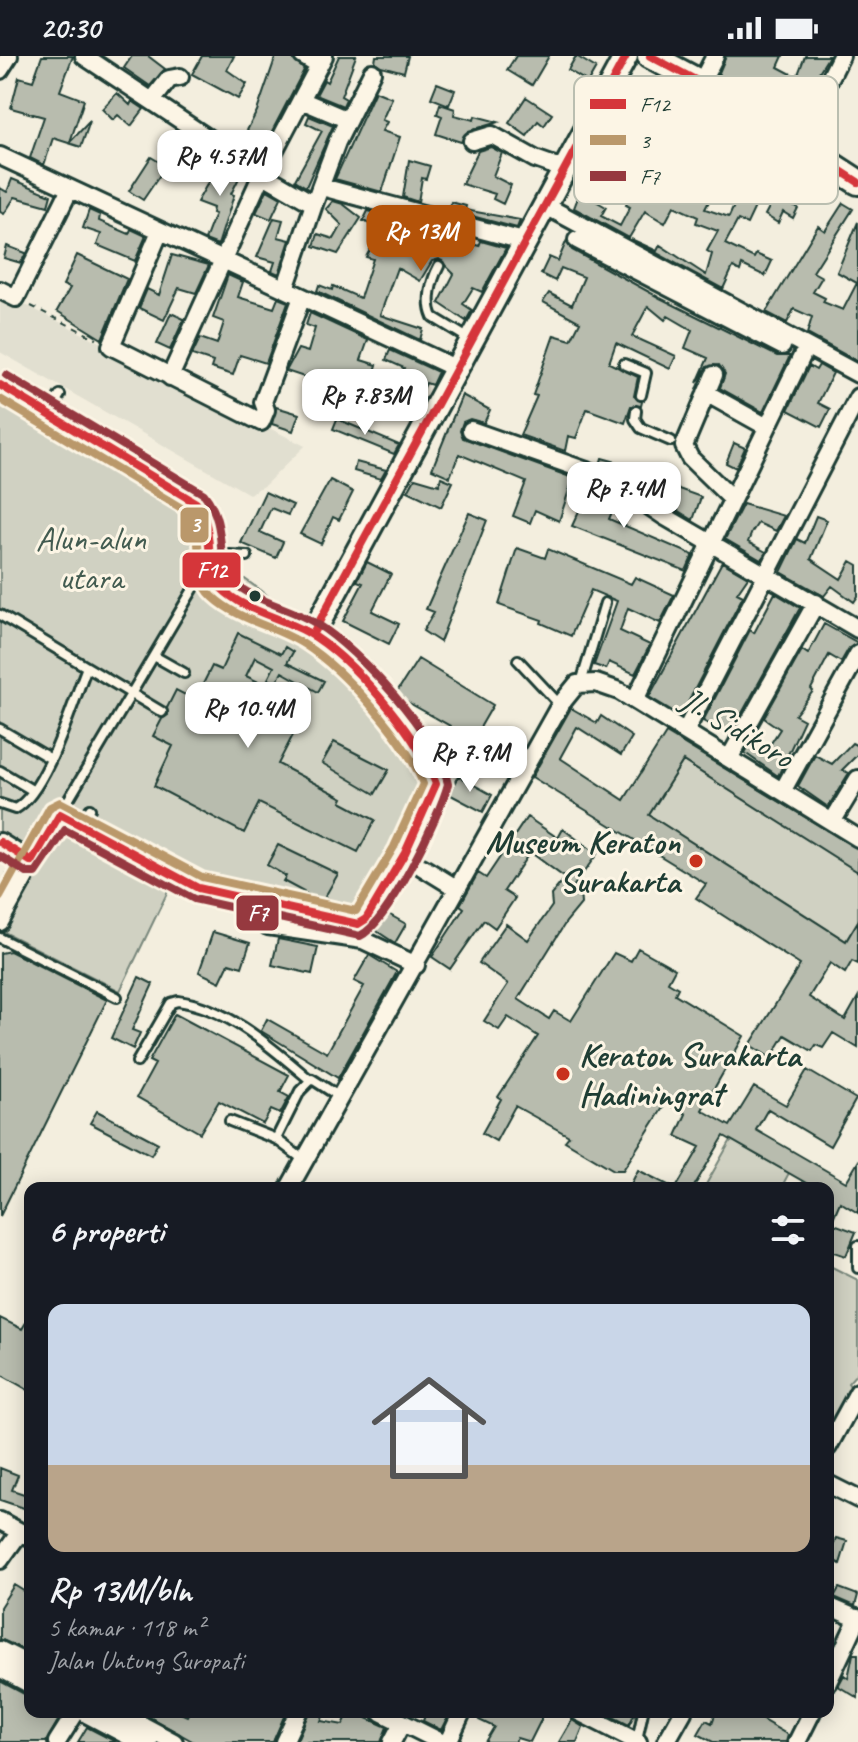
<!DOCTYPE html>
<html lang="id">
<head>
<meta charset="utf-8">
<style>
	:root { --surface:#171b24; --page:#20242c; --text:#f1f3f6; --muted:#9ea1a6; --line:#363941; --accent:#b45309 }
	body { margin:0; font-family:Caveat,sans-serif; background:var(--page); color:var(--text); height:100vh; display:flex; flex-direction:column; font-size:30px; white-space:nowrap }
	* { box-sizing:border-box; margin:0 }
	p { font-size:26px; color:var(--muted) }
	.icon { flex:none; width:44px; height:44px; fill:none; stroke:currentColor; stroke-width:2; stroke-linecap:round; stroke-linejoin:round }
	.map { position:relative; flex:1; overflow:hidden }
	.panel { position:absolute; left:24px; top:1126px; width:810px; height:536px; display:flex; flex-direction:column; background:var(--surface); border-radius:16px; box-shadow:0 4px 20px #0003 }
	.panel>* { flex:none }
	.price { position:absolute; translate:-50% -68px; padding:0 18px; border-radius:16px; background:#fff; color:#222; font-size:26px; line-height:52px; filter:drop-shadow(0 2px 4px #0008) }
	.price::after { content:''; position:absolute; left:50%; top:48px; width:24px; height:18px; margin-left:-12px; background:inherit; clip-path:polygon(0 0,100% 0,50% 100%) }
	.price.current { background:var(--accent); color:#fff }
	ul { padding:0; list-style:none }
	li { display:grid; align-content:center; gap:16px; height:424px; padding:0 24px }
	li+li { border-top:2px solid var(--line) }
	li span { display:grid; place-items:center; height:248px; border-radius:16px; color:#555 }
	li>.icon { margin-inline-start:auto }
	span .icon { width:144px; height:144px; fill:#fffc; stroke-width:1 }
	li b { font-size:34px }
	h2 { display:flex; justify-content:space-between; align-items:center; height:96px; padding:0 24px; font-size:34px }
	.status { display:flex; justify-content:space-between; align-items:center; height:56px; padding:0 40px; background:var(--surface); direction:ltr }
	.status svg { height:22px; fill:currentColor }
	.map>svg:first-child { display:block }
	.built { fill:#e1dfd0 }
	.green { fill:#d0d1c2; stroke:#78877b; stroke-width:2 }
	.building { fill:#b8bcae; stroke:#1f3d34; stroke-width:2 }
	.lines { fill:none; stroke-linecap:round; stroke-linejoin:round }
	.lane-casing { stroke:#1f3d34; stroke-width:14 }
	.street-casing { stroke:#1f3d34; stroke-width:22 }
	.secondary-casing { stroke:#1f3d34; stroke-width:28 }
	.primary-casing { stroke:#1f3d34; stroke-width:30 }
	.path { stroke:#1f3d34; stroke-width:2; stroke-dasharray:6 6; stroke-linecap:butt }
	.lane { stroke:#fcf5e5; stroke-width:8 }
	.street { stroke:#fcf5e5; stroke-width:16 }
	.secondary { stroke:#fcf5e5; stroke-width:22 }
	.primary { stroke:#fcf5e5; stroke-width:24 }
	.bus-1-casing { stroke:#fcf5e5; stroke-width:14 }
	.bus-2-casing { stroke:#fcf5e5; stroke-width:14 }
	.bus-3-casing { stroke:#fcf5e5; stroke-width:14 }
	.bus-1 { stroke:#d5363a; stroke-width:8 }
	.bus-2 { stroke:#ba986b; stroke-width:8 }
	.bus-3 { stroke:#96393f; stroke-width:8 }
	.bus-dot { fill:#1f3d34; stroke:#fcf5e5; stroke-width:3 }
	.poi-dot { fill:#c8321e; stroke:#fcf5e5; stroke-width:3 }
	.labels { text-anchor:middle; stroke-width:6; stroke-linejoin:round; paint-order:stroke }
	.park-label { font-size:34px; fill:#425b50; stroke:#fcf5e5 }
	.street-label { font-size:34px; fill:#1f3d34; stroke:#fcf5e5 }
	.poi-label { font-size:34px; font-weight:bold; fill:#1f3d34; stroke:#fcf5e5; text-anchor:end }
	.key { fill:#fcf5e5; stroke:#babeb0; stroke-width:2 }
	.key-label { font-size:22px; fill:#1f3d34 }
	.line-badge { stroke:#fcf5e5; stroke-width:3 }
	.badge-label { font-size:22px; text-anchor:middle; font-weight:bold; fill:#fff }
</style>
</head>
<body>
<div class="status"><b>20:30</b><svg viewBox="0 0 49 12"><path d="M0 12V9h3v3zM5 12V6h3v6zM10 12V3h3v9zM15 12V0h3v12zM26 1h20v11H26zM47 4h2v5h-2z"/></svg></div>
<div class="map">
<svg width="858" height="1686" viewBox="0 0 858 1686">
	<rect width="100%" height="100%" fill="#f3eede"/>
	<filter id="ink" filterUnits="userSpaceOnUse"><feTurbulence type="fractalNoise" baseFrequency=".0125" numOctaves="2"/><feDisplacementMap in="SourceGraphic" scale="16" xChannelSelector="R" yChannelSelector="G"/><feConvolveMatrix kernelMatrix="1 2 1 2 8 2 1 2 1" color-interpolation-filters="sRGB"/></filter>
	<g filter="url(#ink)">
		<path class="built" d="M0 236 305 390 265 429 249 438 0 296Z"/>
		<path class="green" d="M0 343 201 460 207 483 203 493 323 579 455 725 358 868 302 861 171 829 120 935 0 874V848L39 779 33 788 22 790 0 776Z
			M683 705 858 816V865L846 885 649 759Z
			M731 1084 789 1117 781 1132H704Z
			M828 1209 858 1224V1316L848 1327 852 1333 828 1378Z"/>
		<path class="building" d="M42 0H73L60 35 84 44 70 86 90 65 81 91 53 82 44 109 30 102 44 61 11 52 19 21 33 25Z
			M132 0H148L165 13 150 30 124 12Z
			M202 0H234L227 14 247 28 238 43 192 18Z
			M276 0H292L304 14 258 102 239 90 257 55Z
			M339 0H356L341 40 346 43 343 50 316 39 324 24 327 26Z
			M376 0H408L404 16 381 10 375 6Z
			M516 0H549L532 29 507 14Z
			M576 0 596 12 588 26 568 14Z
			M726 0H783L778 11 797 21 805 0H829L804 40 808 43 796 66 763 46 764 44 718 19Z
			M437 27 455 34 449 49 431 42Z
			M375 35 392 42 382 64 387 66 382 75 400 81 382 136 335 123Z
			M117 37 130 49 132 45 144 53 131 70 118 59 113 64 102 53Z
			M622 37 638 47 626 70 646 82 664 51 689 66 695 57 724 71 718 86 762 104 756 117 742 113 734 134 718 128 705 153 729 161 737 143 755 151 747 168 738 164 725 188 754 202 756 198 772 205 765 220 742 209 740 215 733 211 723 233 631 183 657 195 660 189 706 219 712 198 707 195 718 175 696 167 698 161 674 150 665 167 645 155 629 182 574 152 580 136 606 151 601 160 620 170 630 151 626 149 630 140 619 136 625 121 647 129 662 105 631 87 627 96 622 94 612 113 589 102 596 89 600 92Z
			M526 41 552 58 544 70 538 65 527 80 509 67Z
			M440 48 455 53 454 59 474 64 475 60 498 66 468 75 461 86 436 78 442 60 437 58Z
			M309 60 333 70 306 131 295 124 322 75 306 67Z
			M491 91 502 97 493 120 511 129 503 148 493 143 495 138 462 128 478 95Z
			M151 101 166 110 143 144 129 135Z
			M221 104 241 118 231 138 234 139 218 189 205 184 215 158 212 157 213 152 197 146Z
			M409 104 430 110 426 123 422 122 418 146 403 141Z
			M12 123 51 139 48 150 15 141 4 158 0 156V132L7 136Z
			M267 134 281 142 271 163 256 157Z
			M777 136 795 145 793 149 798 152 793 162 783 156 778 167 765 159Z
			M333 145 343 148 361 162 338 198 314 190 318 178 334 183 342 169 326 153Z
			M451 146 466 150 465 154 520 164 517 172 449 154Z
			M843 147 853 153 813 216 822 221 813 236 825 242 823 246 843 254 857 227 837 216 858 166V306L807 278 812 261 794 253 787 267 766 256 818 170 825 175Z
			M89 154 100 159 99 165 129 178 131 173 146 180 135 205 97 189 101 178 83 172Z
			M368 155 385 159 379 172 363 165Z
			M274 162 283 164 278 181 290 184 279 218 272 215 275 206 257 201Z
			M384 168 431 194 438 173 461 180 460 184 479 190 481 185 506 192 482 236 473 232 463 248 472 254 466 265 439 247 454 218 439 203 432 205 420 225 397 212 380 259 423 273 420 284 317 235 319 229 332 234 333 230 360 242 373 203 366 201Z
			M566 186 572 194 660 242 777 300H790L763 356 720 332 725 318 719 309 707 311 697 327 708 302 685 292 692 274 668 260 665 264 648 250 632 280 676 300 670 313 616 287 609 307 638 321 634 340 642 346 641 350H631L625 367 587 353 576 382 568 380 565 395 520 379 537 340 533 339 554 279 571 284 580 266 543 246 549 237 572 249 584 221 561 212 555 225 541 218 549 201 558 205Z
			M7 190 26 197 21 207 4 202Z
			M77 199 127 223 102 283 57 255 70 232 63 229Z
			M172 199 209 209 196 237 179 232 164 264 139 252 147 233 159 239Z
			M228 219 243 226 238 241 274 252 278 242 288 246 266 307 240 299 233 319 211 312 213 306 192 299 200 282 217 288 224 266 213 262Z
			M171 257 184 263 170 294 157 288Z
			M310 257 368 284 361 304 377 309 373 322 365 319 360 332 312 317 310 323 286 315 298 293 308 296 315 272 306 269Z
			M390 294 438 316 432 329 426 327 411 359 387 347 404 312 386 304Z
			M819 309 833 317 818 347 830 353 821 371 788 354 809 310 816 314Z
			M462 339 490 354 484 367 470 363 463 366 460 375 463 382 573 422 559 465 535 454 530 467 513 460 526 426 459 398 450 421 432 413Z
			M276 351 299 358 293 375 272 368Z
			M337 363 342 365 399 389 394 398 333 373Z
			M734 387 745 392 736 412 726 407Z
			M602 402 641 413 639 419 673 439 676 432 701 441 693 464 649 437 651 433 600 409Z
			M356 406 386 414 381 423 354 415Z
			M441 421 453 426 441 451 408 435 415 422 439 429Z
			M330 424 353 436 339 464 333 461 321 488 300 478Z
			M591 429 618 442 609 463 693 499 686 515 572 470Z
			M265 436 293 449 288 459 271 452 260 476 283 486 276 502 241 487Z
			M743 448 784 460 776 475 758 467 752 476 748 486 766 496 761 504 725 483Z
			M469 457 487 464 440 586 423 575 434 556 426 553Z
			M816 460 827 464 811 503 841 523 851 505 858 509V540L854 546 832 530 824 540 781 516 797 483 805 487Z
			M517 492 545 502 548 493 631 528 635 521 674 539 660 567 628 552 620 575 650 589 635 618 609 606 606 613 594 609 617 545 591 534 571 580 541 567 542 564 499 549Z
			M367 506 391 518 372 555 399 568 389 588 343 565 363 527 357 525Z
			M722 506 748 521 737 537 743 540 681 660 649 641Z
			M775 537 800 552 730 679 703 665 750 574 754 577Z
			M824 568 858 587 849 592 841 606 829 599 811 633 813 635 795 659 804 664 778 720 745 697 750 688 764 698 780 673 764 662 802 594 808 598Z
			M238 577 281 598 285 591 293 596 287 607 324 625 318 636 282 616 276 627 268 623 274 611 255 601 246 620 308 650 278 708 343 742 341 746 375 764 358 796 259 747 244 777 154 730 173 690 153 680 162 663 168 659 167 652 176 634 195 644 212 610 221 614Z
			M418 603 493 649 463 701 440 688 450 670 395 639Z
			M571 652 597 667 601 660 632 681 621 699 577 671 560 702 624 744 666 677 858 793V816L683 705 649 759 846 885 858 865V908L852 905 845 917 830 907 809 941 845 964 858 941V992L833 977 823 992 816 989 812 995 785 979 771 1002 750 989 800 909 696 842 706 828 532 721Z
			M334 686 389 714 375 738 322 707Z
			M852 687 858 690V698L842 714 849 717 828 751 798 730 815 699 832 708Z
			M458 720 492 739 483 756 449 738Z
			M527 761 558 782 563 773 597 798 573 831 580 836 581 848 566 866 518 943 549 963 554 955 571 965 614 897 631 905 638 892 675 913 668 926 678 932 675 938 744 980 702 1054 730 1070 754 1031 786 1049 807 1014 856 1043 830 1090 768 1053 756 1074 846 1126 858 1106V1157L840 1146 831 1167 856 1176 846 1200 828 1194V1132H815L724 1080 693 1132H676L700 1091 676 1080 686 1058 666 1047 623 1114H614L565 1085 569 1080 515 1050 496 1085 482 1077 501 1043 498 1041 538 980 508 961 499 974 484 965 508 928 479 907 506 868 528 884 552 850 551 839 565 822 530 796 504 835 515 842 495 872 484 864 450 913 432 901 464 852 460 849 478 817 486 822Z
			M278 789 338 818 322 846 283 825 286 820 267 809Z
			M383 855 406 868 395 887 372 872Z
			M213 876 250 887 242 911 229 907 220 926 199 916Z
			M278 883 318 891 312 918 272 909Z
			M10 895 107 944 0 1160V897Z
			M369 899 397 916 338 1022 261 975 267 963 327 997 364 930 354 925Z
			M139 921 153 928 132 974 140 977 133 993 111 982Z
			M175 958 289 1019 280 1036 289 1041 280 1058 271 1054 263 1068 219 1045 200 1077 137 1041 155 1008 149 1005Z
			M97 1055 158 1087 151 1099 90 1067Z
			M638 1114 674 1132H629Z
			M30 1260V1335L0 1318V1262L22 1273Z
			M0 1412 18 1419 12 1434 30 1440V1454L0 1444Z
			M836 1482 847 1485 840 1508 829 1501Z
			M14 1529 30 1539 29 1596 0 1583V1551Z
			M839 1532 858 1539 855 1550 834 1541Z
			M853 1598H858V1642L838 1630 844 1619 848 1622Z
			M0 1625 30 1641V1656H63L46 1686H0Z
			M141 1656H178L187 1660 189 1656H286L273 1686H194Z
			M309 1656H325L321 1665 343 1669 349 1656H354L387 1671 381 1686H296Z
			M426 1656H450L441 1674 423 1665Z
			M483 1656H533L541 1660V1664L530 1686 517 1682 515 1686H485L494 1671 479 1664Z
			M603 1656H629L634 1659 629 1669Z
			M716 1656 754 1659 788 1679 786 1686H713L698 1678 706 1664 712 1667Z
			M572 1664 583 1671 577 1686H559Z
			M87 1671 116 1686H78Z"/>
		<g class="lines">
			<g class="lane-casing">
				<path id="lane" d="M439 210C431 225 426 246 433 261L471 284
					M624 308 646 317 641 339
					M636 355 635 363 641 372 671 385
					M49 357 60 339
					M212 498 247 500
					M0 559 162 656
					M154 600 184 617
					M518 604 560 649
					M581 627 605 547
					M0 673 51 703
					M491 679 500 692 532 699
					M0 715 32 734
					M0 748 15 753C47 736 73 645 87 611
					M60 758 195 530 210 513
					M81 769 90 753
					M0 882 117 941
					M137 1006 171 947 178 945C229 952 272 992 309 1023
					M230 1065 276 1083
					M304 1104 276 1083 300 1035 312 1023 340 1041
					M858 1190V1212
					M637 1684 643 1656"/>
			</g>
			<g class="street-casing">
				<path id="street" d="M84 0 262 118 314 148 337 86 372 16
					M303 0 319 10
					M0 14 9 0
					M701 27 715 0
					M301 44 348 64
					M152 45 169 23 180 21
					M472 85 492 79 535 103 566 114
					M798 87 841 0
					M0 100 457 313
					M322 131 527 186
					M546 150 858 318
					M160 175 111 290 261 366 266 354 263 346 302 241
					M577 184 782 290
					M285 233 314 148
					M0 234 16 242 70 133
					M714 319 684 390 690 402 731 442
					M170 321 262 118 324 0
					M0 329 196 447C225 476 198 509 220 531 245 554 284 562 312 579 340 595 432 698 436 728L405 797 366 863 358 868 198 832 60 758 0 866
					M706 337 767 371
					M471 374 587 415 624 433 664 460 858 573
					M635 644 802 300
					M686 674 858 341
					M730 701 816 547
					M783 734 858 598
					M832 766 858 723
					M0 786 32 806
					M422 811 456 832
					M268 870 363 884 416 909
					M289 1132 560 649 577 628 596 627 619 635 858 782
					M828 1391 858 1336
					M828 1428 858 1443
					M0 1465 30 1481
					M0 1504 20 1476
					M828 1550 858 1563
					M0 1594 30 1609
					M828 1626 858 1562
					M118 1656 174 1686
					M381 1656 441 1686
					M579 1656 638 1686
					M57 1686 76 1656
					M284 1686 298 1656
					M392 1686 402 1667
					M448 1686 462 1656
					M666 1686 683 1656
					M797 1686 812 1656"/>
			</g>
			<g class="secondary-casing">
				<path id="secondary" d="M312 579 626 0
					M0 1609 30 1625
					M89 1656 146 1686"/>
			</g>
			<g class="primary-casing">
				<path id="primary" d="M650 0 722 38 858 126"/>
			</g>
			<path class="path" d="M31 250 97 283
				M0 833 10 809"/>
			<use href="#lane" class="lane"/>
			<use href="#street" class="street"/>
			<use href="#secondary" class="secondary"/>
			<use href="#primary" class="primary"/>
			<g class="bus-1-casing">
				<path id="bus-1" d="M650 0 722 38 858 126
					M0 329 196 447C218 476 201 512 221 532 244 555 280 561 307 576 353 602 418 680 436 728L405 797 366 863 358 868 198 832 60 758 32 806 0 786
					M312 579 626 0"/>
			</g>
			<g class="bus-2-casing">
				<path id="bus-2" d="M0 343 188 456C208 482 188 518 213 541 239 565 276 570 305 589 344 614 407 684 423 728L394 791 356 855 202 821 60 746 50 751 0 841"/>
			</g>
			<g class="bus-3-casing">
				<path id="bus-3" d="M0 800 27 817H36L65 774 194 843 360 880C388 867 439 761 448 728 438 680 359 594 317 568 290 551 253 546 230 523 215 509 229 469 204 438L6 319"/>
			</g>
			<use href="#bus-1" class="bus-1"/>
			<use href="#bus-2" class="bus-2"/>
			<use href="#bus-3" class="bus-3"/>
		</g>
	</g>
	<circle class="bus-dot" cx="255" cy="540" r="7"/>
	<g class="poi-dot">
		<circle cx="696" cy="805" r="8"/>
		<circle cx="563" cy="1018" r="8"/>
	</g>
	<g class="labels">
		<g class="park-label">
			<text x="91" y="494">Alun-alun<tspan x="91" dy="39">utara</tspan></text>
		</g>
		<g class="street-label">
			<text transform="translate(738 671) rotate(31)" y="12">Jl. Sidikoro</text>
		</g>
		<g class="poi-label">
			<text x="680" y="797">Museum Keraton<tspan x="680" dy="39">Surakarta</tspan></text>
			<text x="579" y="1010" text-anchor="start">Keraton Surakarta<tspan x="579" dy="39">Hadiningrat</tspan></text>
		</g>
	</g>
	<rect x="574" y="20" width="264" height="128" rx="12" class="key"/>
	<rect x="590" y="43" width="36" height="10" fill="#d5363a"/>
	<rect x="590" y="79" width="36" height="10" fill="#ba986b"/>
	<rect x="590" y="115" width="36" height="10" fill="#96393f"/>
	<g class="key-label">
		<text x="640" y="56">F12</text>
		<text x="640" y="92">3</text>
		<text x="640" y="128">F7</text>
	</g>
	<g class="line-badge">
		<rect x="179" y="450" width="31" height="38" rx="8" fill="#ba986b"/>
		<rect x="181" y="495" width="61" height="38" rx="8" fill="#d5363a"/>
		<rect x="235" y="838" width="45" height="38" rx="8" fill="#96393f"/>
	</g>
	<g class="badge-label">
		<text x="195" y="476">3</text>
		<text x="212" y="522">F12</text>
		<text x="258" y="865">F7</text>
	</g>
</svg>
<b class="price" style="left:220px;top:142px">Rp 4.57M</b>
<b class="price current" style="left:421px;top:217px">Rp 13M</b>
<b class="price" style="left:365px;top:381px">Rp 7.83M</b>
<b class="price" style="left:624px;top:474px">Rp 7.4M</b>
<b class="price" style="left:248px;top:694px">Rp 10.4M</b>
<b class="price" style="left:470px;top:738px">Rp 7.9M</b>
<section class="panel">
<h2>6 properti<svg class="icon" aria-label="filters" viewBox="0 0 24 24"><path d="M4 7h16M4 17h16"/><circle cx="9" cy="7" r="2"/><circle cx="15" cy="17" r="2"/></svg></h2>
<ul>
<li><span style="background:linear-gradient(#c9d6e8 65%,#b9a48a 0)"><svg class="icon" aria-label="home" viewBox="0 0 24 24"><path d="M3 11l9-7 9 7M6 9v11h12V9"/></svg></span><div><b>Rp 13M/bln</b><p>5 kamar · 118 m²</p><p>Jalan Untung Suropati</p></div></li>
</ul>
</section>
</div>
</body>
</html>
